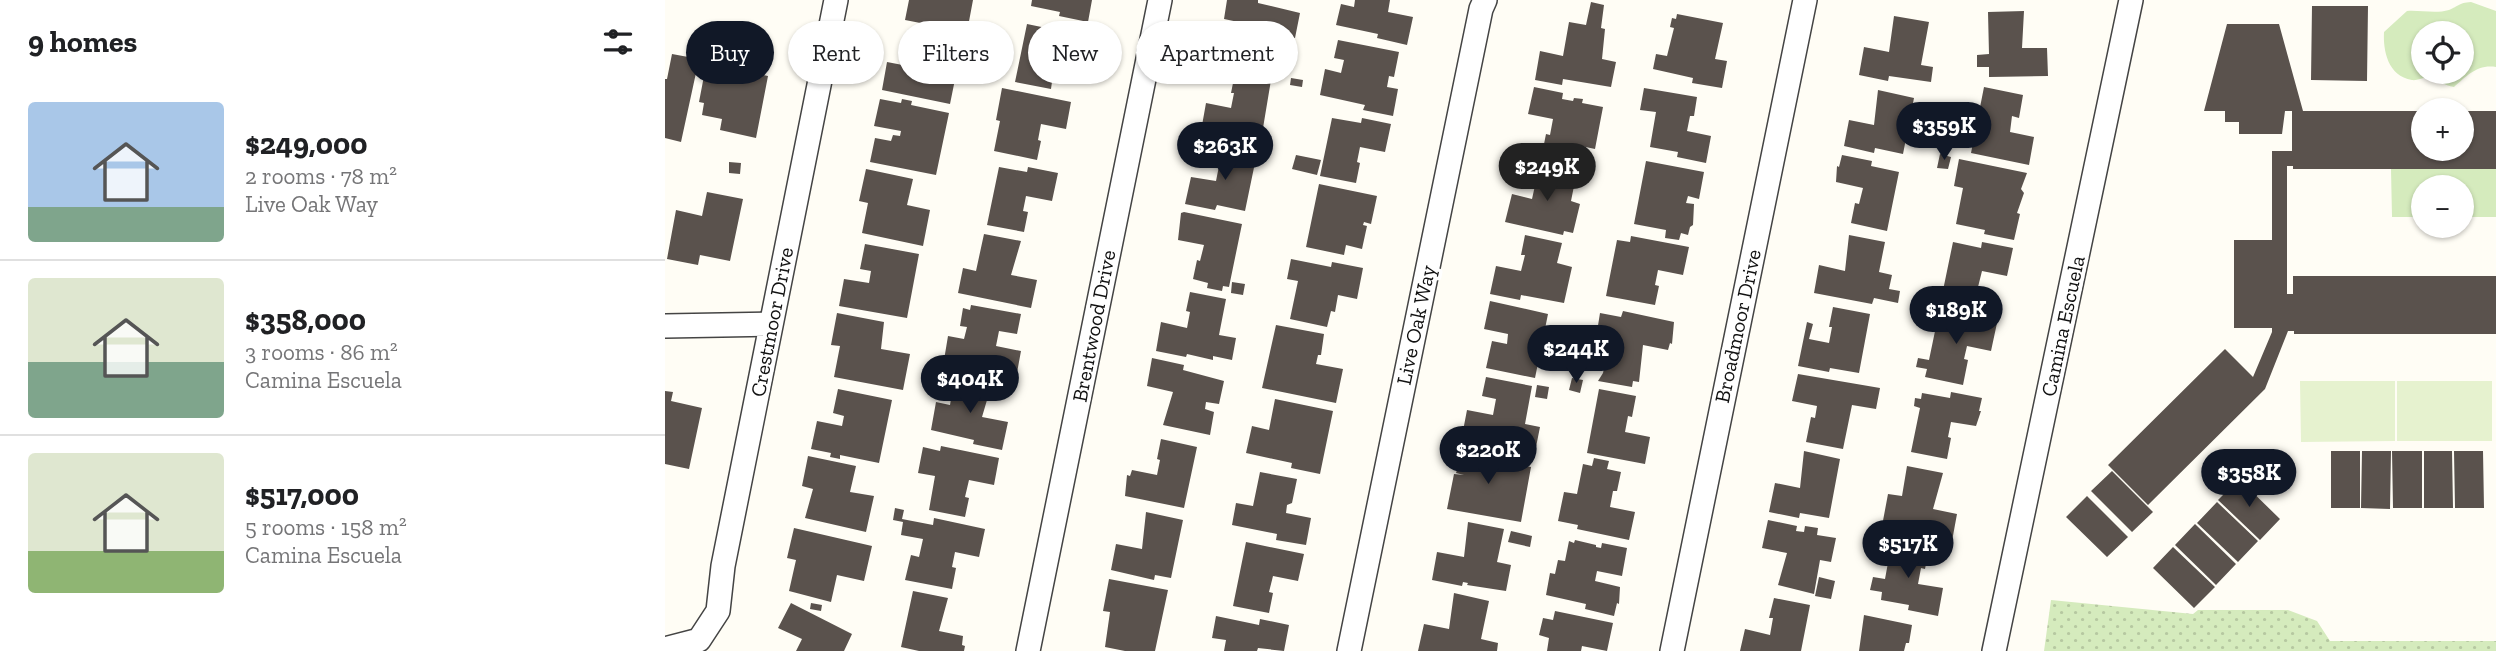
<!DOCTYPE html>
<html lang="en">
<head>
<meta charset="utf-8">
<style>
	:root { --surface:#fff; --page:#f2f2f2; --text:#202124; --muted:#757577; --line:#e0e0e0; --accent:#111827 }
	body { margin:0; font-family:"Zilla Slab",serif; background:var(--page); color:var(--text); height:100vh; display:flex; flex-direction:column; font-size:26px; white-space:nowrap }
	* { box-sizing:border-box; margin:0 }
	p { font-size:23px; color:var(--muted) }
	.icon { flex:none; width:38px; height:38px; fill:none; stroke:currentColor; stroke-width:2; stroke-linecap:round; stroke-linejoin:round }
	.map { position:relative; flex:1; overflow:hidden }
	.sheet { display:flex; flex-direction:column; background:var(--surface); width:665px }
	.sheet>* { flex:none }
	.top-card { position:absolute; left:21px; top:21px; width:665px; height:63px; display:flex; gap:14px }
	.fabs { position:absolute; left:1746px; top:21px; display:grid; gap:14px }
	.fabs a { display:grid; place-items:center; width:63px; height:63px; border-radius:50%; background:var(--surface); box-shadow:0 2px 5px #0004; font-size:35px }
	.price { position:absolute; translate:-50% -60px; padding:0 16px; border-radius:24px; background:var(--accent); color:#fff; font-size:23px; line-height:46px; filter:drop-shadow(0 2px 4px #0008) }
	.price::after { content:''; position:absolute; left:50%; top:42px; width:21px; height:16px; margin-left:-10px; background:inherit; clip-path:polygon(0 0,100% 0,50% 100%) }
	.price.active { background:#222; color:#fff }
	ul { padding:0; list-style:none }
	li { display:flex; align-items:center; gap:21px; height:175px; padding:0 28px }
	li+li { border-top:2px solid var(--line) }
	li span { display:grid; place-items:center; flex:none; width:196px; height:140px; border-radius:7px; color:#555 }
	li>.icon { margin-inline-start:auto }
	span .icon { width:84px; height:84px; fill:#fffc; stroke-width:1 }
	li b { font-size:30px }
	h2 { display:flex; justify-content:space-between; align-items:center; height:84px; padding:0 28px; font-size:30px }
	.chip { padding:0 24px; border-radius:32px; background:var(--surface); box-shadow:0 2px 5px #0004; font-size:24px; line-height:63px }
	.chip.active { background:var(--accent); color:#fff }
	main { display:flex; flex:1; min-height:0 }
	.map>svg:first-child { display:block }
	.grass { fill:url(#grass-dots) }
	.park { fill:#d5ebbd; fill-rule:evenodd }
	.pitch { fill:#e6f2cf }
	.building { fill:#5a524d }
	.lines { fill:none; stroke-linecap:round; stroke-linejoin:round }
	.minor-casing { stroke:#444; stroke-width:26 }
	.minor { stroke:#fff; stroke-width:23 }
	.labels { text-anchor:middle; stroke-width:7; stroke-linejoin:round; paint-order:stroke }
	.street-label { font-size:21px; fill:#111; stroke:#fff }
</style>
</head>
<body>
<main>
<section class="sheet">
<h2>9 homes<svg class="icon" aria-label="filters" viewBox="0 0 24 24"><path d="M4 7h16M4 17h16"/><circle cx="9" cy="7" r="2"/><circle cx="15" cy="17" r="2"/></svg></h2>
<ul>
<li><span style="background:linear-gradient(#a9c7e8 75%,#7fa58c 0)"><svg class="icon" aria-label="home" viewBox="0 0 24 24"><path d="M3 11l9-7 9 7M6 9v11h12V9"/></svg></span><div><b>$249,000</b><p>2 rooms · 78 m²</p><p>Live Oak Way</p></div></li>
<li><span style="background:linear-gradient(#dfe7d0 60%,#7fa58c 0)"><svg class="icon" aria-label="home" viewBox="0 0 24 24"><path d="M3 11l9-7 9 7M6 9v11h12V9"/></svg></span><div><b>$358,000</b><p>3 rooms · 86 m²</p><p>Camina Escuela</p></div></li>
<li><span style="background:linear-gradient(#dfe7d0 70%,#8fb573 0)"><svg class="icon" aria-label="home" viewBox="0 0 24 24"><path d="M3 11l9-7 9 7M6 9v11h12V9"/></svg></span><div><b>$517,000</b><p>5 rooms · 158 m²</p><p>Camina Escuela</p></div></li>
</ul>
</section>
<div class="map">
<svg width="1831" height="651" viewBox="0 0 1831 651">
	<defs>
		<pattern id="grass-dots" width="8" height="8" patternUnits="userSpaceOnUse" patternTransform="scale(1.75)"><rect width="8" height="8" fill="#d5ebbd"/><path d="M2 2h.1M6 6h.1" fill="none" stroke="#b6c8a1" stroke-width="1.8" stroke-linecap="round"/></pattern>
	</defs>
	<rect width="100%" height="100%" fill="#fffdf5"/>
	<path class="grass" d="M1386 600 1528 614 1533 610H1623L1652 621 1665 641H1831V651H1379Z"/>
	<path class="park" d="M1806 2 1831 11V67C1812 64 1802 76 1789 87 1779 86 1774 79 1764 78 1758 77 1752 81 1747 80 1723 76 1718 51 1719 32L1742 11C1755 10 1771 14 1784 10 1794 6 1793 3 1806 2ZM1759 33H1797V72H1759Z
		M1726 169H1831V217H1797V187H1759V217H1727Z"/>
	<path class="pitch" d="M1635 381H1730V441L1636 442Z
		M1732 381H1827V441H1732Z"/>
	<path class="building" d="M244 0H308L302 32 293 30 292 35 280 32 281 28 240 20Z
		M367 0H427L423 22 394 16 395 12 366 6Z
		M562 0H593V3L635 13 630 38 615 35 608 67 592 63 591 69 581 67 582 61 572 59 576 39 580 40 583 24 559 19Z
		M690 0H725L723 12 748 17 742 45 712 38 713 34 671 25 676 4 689 7Z
		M926 2 939 5 936 28 940 29 937 59 951 62 946 87 898 79 897 85 870 80 875 51 898 56 904 22 921 25Z
		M1647 6H1703L1702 81 1646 80Z
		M1359 11 1357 48H1382L1383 76 1324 77V67H1312V55L1324 54 1323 12Z
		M1012 14 1058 23 1050 59 1062 61 1057 88 1027 83 1028 78 988 69 991 54 1002 56 1009 28 1005 27 1007 18 1011 19Z
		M1229 16 1264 22 1256 65 1268 67 1266 82 1224 76 1223 81 1194 75 1199 47 1224 52Z
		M362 24 391 30 392 24 422 31 416 59 391 53 386 89 350 82Z
		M1562 24H1614L1638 111H1759V149H1797V111H1831V169H1628V166H1622V294H1628V276H1831V334H1629V331H1623L1600 389 1483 505 1443 465 1560 349 1588 377 1607 332V328H1569V240H1607V151H1627V111H1620L1617 134H1574V122H1560V111H1539Z
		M244 29 298 40 285 104 217 90 222 62 248 67 251 57 239 54Z
		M673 40 734 52 729 77 724 76 722 87 733 89 728 116 698 110 700 105 655 95 660 69 676 73 679 60 669 58Z
		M7 54 34 59 16 142 0 138V79H2Z
		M43 55 74 61 72 70 103 76 91 138 55 130 57 119 37 115 39 103 34 102Z
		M570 73 606 80 597 134 593 142 536 131 541 103 566 108 569 93H566Z
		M626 78 638 80 637 87 625 85Z
		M869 87 898 93 897 99 908 101 909 98 918 99 917 103 938 107 930 149 916 146 913 162 907 161 906 165 882 160V155L877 154 881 134 885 135 888 119 863 114Z
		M1319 87 1358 95 1354 118 1347 116 1345 132 1369 137 1364 165 1306 153Z
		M337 88 406 102 401 129 376 124 373 140 376 141 372 160 329 151 335 121 331 120Z
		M979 88 1032 97 1029 116H1025L1022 131 1046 136 1041 163 1012 157 1013 152 985 147 991 112 975 110Z
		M1213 90 1249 98 1238 154 1210 148 1209 153 1179 146 1184 120 1209 125Z
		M215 99 236 103 237 99 247 101 246 105 284 113 271 175 205 162 210 138 226 141 228 135 235 136 236 131 209 126Z
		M667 118 696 123 697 118 726 124 720 152 695 147 692 162 695 163 691 183 655 176Z
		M555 146 592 153 580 211 552 205 550 210 520 204 526 177 551 181 554 166 551 165Z
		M1275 154 1286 157 1283 169 1272 168Z
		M631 155 656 160 652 175 627 169Z
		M1177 155 1207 161 1206 166 1234 172 1222 231 1186 223 1190 203 1194 204 1198 188 1171 182 1172 166 1174 167Z
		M1294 159 1362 173 1356 189 1359 193 1352 213 1355 214 1349 240 1319 234 1320 230 1291 224 1298 188 1289 186Z
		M981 161 1039 172 1034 199 1023 196 1021 203 1029 204 1028 225 1025 227 1023 235 1016 233 1014 240 1000 238 1001 230 969 224Z
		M64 162 76 163 75 174 64 173Z
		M875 163 912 171 906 201 915 204 908 233 899 231 898 235 840 222 847 194 867 199Z
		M334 167 362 172 363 167 393 173 387 201 361 196 358 211 363 212 359 232 322 225Z
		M201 169 248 179 242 205 265 210 258 246 197 233 203 203 194 201Z
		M654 184 712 196 706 224 699 222 698 225 702 226 697 249 681 245 679 255 641 247Z
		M42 192 78 199 65 261 35 255 33 265 2 259 11 210 37 216Z
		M519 212 577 224 564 287 558 286 557 291 542 288 543 283 528 279 532 260 535 261 539 245 513 240 516 213Z
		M319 234 356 241 346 275 372 280 366 308 293 293 298 268 311 271Z
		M860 235 897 243 892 263 907 267 899 303 856 295 855 300 825 294 831 266 856 271 860 255H856Z
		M1184 235 1220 242 1214 272 1227 275 1224 289 1235 291 1233 303 1209 298 1207 304 1149 293 1154 265 1180 271Z
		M966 236 1024 247 1018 275 993 270 990 285 994 286 990 305 941 296 952 240 965 242Z
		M1288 242 1316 248 1317 242 1348 248 1342 276 1317 271 1313 287H1317L1313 308 1276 300Z
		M200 244 254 254 242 318 174 306 179 279 204 283 206 271 195 269Z
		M626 259 666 267 667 262 698 268 692 299 673 295 670 312 666 311 662 327 625 319 633 281 622 279Z
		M567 282 580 284 578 295 566 293Z
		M525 292 561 299 554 335 571 338 567 360 548 356V360L522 354 521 357 491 351 496 322 522 328 525 312 521 311Z
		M825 301 883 314 870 378 821 368 827 341 842 344 843 334 819 329Z
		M306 305 356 314 352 334 334 331 331 346 356 351 351 378 322 373 323 368 279 360 283 336 299 339 302 327 295 326 298 308 305 310Z
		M1168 307 1205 314 1194 373 1165 368 1164 372 1133 366 1142 322 1148 324 1144 339 1164 343 1167 327H1164Z
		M958 311 1009 322 1007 344 1005 343 1003 350 978 345 974 382 968 381 967 387 933 381 938 373 942 354 937 353 939 339 931 338 935 313 956 317Z
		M1274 312 1332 323 1326 351 1302 346 1299 359 1303 360 1298 385 1260 377 1262 369 1251 367 1253 358 1264 360Z
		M172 313 219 322 216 349 245 354 238 390 169 377 175 346 166 345Z
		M611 325 659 334 656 355H653L651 364 678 369 671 403 597 388Z
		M487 358 519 365 518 370 559 381 554 404 541 402 540 409 549 412 545 435 498 425 508 392 482 386Z
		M1133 374 1215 388 1211 409 1187 405 1178 449 1141 442 1146 417 1150 418 1152 406 1127 401Z
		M290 376 327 383 317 417 343 422 337 450 308 444 309 440 266 430 271 402 285 405Z
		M821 377 867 386 860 424 875 427 871 447 827 439V443L797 436 802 410 828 415 831 399 817 396Z
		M907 378 918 380 915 393 904 390Z
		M872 385 884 387 882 399 870 397Z
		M173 389 227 400 214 463 175 455V459L165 457 166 453 146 449 152 421 177 426 179 416 168 413Z
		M934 389 971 396 967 417 963 416 960 432 985 437 980 464 922 453Z
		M0 391 8 392 6 401 37 408 24 469 0 464Z
		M1286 392 1317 398 1314 411H1316L1311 426 1286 422 1283 437 1286 438 1282 459 1246 452 1255 408 1249 406 1250 398 1256 399 1257 393 1285 398Z
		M610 399 668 411 655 474 626 468 627 463 581 453 587 426 604 430Z
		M496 439 532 447 519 508 460 496 462 475 465 476 467 470 492 475 495 460 492 459Z
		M795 445 823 451 822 456 827 459 866 467 856 522 782 509 789 474 799 475 791 473 792 470 790 469Z
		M276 446 334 458 329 485 304 480 300 497 304 498 300 517 264 510 270 476 253 473 258 447 275 451Z
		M1139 451 1175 459 1164 518 1135 513 1134 518 1104 512 1110 483 1135 488Z
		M1666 451H1695V508H1666Z
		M1697 451H1726L1725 509 1696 508Z
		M1727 451H1757V508H1728Z
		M1759 451H1787L1788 508H1759Z
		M1789 451H1818L1819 508H1790Z
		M143 456 191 466 185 492 209 496 201 532 140 518 148 489 137 486Z
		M929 458 944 461 942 469 956 472 952 491H948L945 507 970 512 964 540 912 529 913 525 893 521 899 492 912 494 918 464 927 466Z
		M1242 466 1278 473 1268 509 1292 514 1287 541 1217 526 1223 494 1237 496Z
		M1447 471 1488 512 1467 532 1426 491Z
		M595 472 632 479 627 503 622 505 621 513 646 518 641 545 611 540 612 534 567 525 571 503 588 506Z
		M1574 479 1615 519 1595 540 1553 500Z
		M1422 496 1463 537 1442 557 1401 517Z
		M1552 502 1593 541 1573 562 1532 523Z
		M230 508 239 510 237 519 268 525 269 518 320 529 314 557 290 552 287 567 291 568 287 589 240 580 246 555 254 557 258 539 236 535 238 522 228 520Z
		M481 512 518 520 506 578 490 575 489 580 446 570 451 544 477 549Z
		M1103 520 1132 526 1131 531 1139 532 1140 526 1153 528 1152 535 1171 538 1166 562 1155 560 1149 594 1113 585 1122 553 1097 548Z
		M803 522 839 529 832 562 846 565 841 591 802 585 803 583 798 582 797 586 767 580 772 552 799 557Z
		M1530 524 1571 564 1551 585 1510 545Z
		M129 528 207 546 199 581 172 575 166 602 124 591 131 560 122 558Z
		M846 531 867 536 865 547 843 542Z
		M910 540 931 545V547L936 548 937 543 962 548 957 576 932 571 930 581 955 587 954 604 952 603 949 616 920 609 921 604 881 595 885 573 890 574 893 560 900 561 904 541 909 543Z
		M1227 541 1264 549 1260 569 1256 568 1253 584 1278 588 1273 616 1243 610 1244 605 1216 600 1217 592 1205 590 1208 577 1220 579Z
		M581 542 639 554 633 581 608 576 604 592 608 593 604 613 568 606Z
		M1508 547 1550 587 1529 608 1488 568Z
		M1154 577 1170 581 1166 599 1150 596Z
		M444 579 503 590 490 651H460L440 647 445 612 438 611Z
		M248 591 283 598 274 631 298 636 297 645 300 646 299 651H254L236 647Z
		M789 593 824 601 816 639 833 643 832 651H753L759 624 784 629Z
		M1109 598 1145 605 1136 651H1075L1080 629 1105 635 1108 618H1104Z
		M126 603 187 634 179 651H131L137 639 113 628Z
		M146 603 157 605 156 611 145 609Z
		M890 611 948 623 942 651 917 646 916 651H882L884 638 874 635 878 618 888 620Z
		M1199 615 1247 625 1244 643H1241L1239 651H1194Z
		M551 616 594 625 595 619 624 625 619 651 593 648 592 651H559L561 640 547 638Z"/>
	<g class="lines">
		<g class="minor-casing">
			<path id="minor" d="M0 326 106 324
				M0 649 34 640 53 611 58 566 171 0
				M363 651 495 0
				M684 651 816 9 820 0
				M1007 651 1140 0
				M1329 651 1466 0"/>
		</g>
		<use href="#minor" class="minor"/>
	</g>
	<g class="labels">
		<g class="street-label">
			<text transform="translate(107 322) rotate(-79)" y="7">Crestmoor Drive</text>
			<text transform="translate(751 325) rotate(-78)" y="7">Live Oak Way</text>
			<text transform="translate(429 326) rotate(-79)" y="7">Brentwood Drive</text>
			<text transform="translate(1073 326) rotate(-78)" y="7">Broadmoor Drive</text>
			<text transform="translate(1398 326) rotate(-78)" y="7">Camina Escuela</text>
		</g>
	</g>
</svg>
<div class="fabs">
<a><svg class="icon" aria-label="locate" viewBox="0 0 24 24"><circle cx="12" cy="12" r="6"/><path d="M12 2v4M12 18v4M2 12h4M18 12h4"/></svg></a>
<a>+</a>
<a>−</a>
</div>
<b class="price" style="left:1279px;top:162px">$359K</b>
<b class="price" style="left:560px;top:182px">$263K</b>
<b class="price active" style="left:882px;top:203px">$249K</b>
<b class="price" style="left:1291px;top:346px">$189K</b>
<b class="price" style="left:911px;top:385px">$244K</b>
<b class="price" style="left:305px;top:415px">$404K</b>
<b class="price" style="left:823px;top:486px">$220K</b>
<b class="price" style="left:1584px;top:509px">$358K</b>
<b class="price" style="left:1243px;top:580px">$517K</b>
<div class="top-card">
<a class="chip active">Buy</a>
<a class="chip">Rent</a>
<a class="chip">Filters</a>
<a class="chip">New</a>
<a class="chip">Apartment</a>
</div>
</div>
</main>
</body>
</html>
